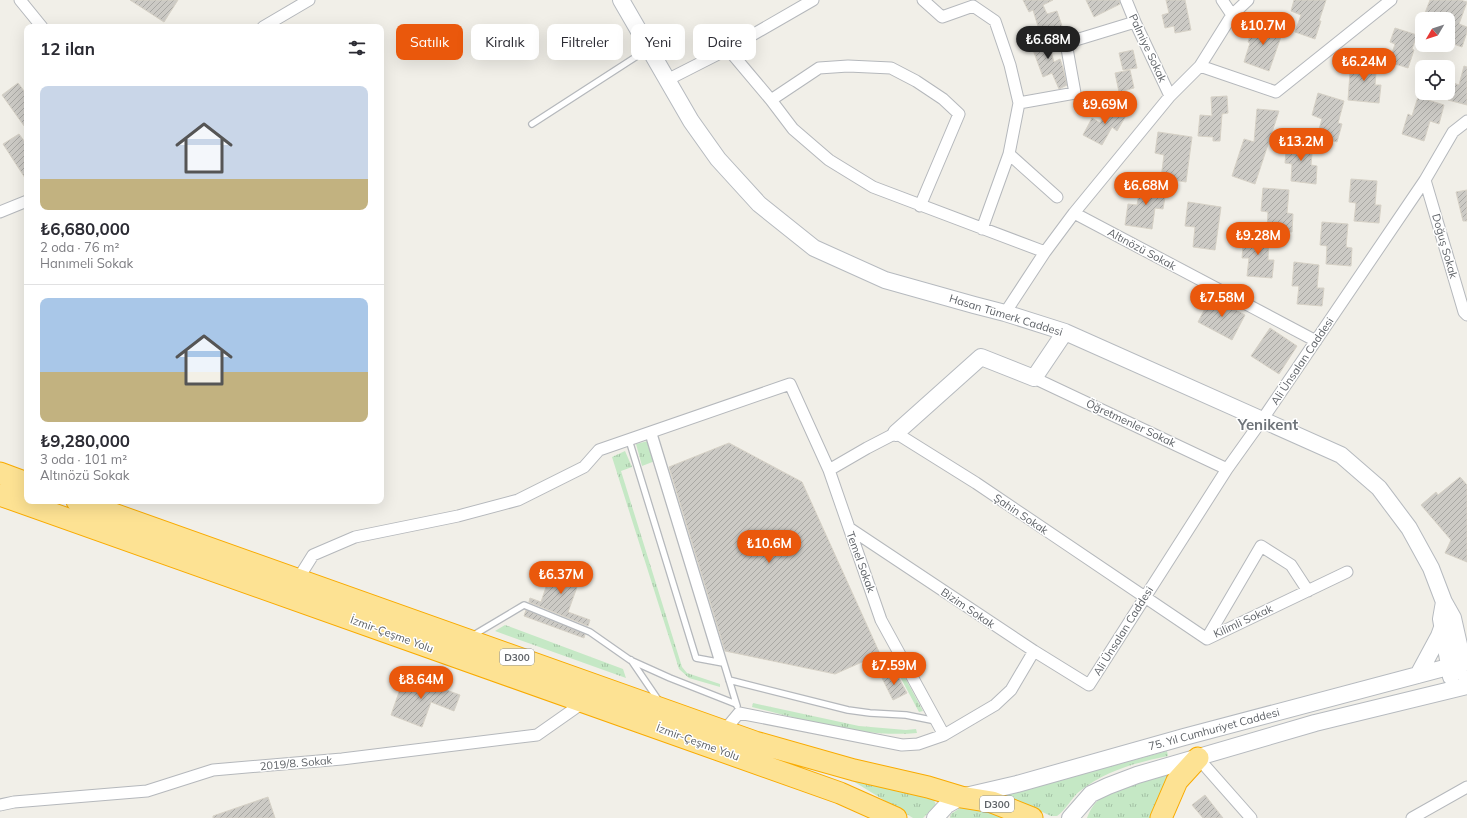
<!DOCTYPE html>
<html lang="tr">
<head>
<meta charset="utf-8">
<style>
	:root { --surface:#fff; --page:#f7f7f7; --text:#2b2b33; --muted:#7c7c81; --line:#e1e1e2; --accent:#ea580c }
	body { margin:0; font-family:Mulish,sans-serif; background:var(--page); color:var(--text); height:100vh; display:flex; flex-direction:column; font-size:15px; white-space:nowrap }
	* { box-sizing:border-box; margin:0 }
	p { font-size:13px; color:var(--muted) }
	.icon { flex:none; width:22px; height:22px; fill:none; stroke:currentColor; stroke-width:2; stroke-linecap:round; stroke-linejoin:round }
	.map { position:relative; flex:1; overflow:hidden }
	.side { position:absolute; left:24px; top:24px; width:360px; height:480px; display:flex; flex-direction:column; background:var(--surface); border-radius:8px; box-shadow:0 4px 16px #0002 }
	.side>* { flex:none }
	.banner { position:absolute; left:396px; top:24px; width:380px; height:36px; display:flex; gap:8px }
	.needle { width:26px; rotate:231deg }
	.controls { position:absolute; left:1415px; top:12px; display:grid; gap:8px }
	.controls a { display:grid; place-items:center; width:40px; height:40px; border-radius:8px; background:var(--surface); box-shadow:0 4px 16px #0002; font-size:20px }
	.price { position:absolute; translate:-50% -34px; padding:0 9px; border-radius:14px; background:var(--accent); color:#fff; font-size:13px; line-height:26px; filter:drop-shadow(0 1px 2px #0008) }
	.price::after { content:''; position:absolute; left:50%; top:24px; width:12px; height:9px; margin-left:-6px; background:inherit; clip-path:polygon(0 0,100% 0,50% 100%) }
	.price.selected { background:#222; color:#fff }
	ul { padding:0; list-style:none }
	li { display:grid; align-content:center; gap:8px; height:212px; padding:0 16px }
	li+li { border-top:1px solid var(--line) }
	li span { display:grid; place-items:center; height:124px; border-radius:8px; color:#555 }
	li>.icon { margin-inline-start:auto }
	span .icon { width:72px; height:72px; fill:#fffc; stroke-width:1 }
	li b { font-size:17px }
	h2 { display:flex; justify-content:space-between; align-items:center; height:48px; padding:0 16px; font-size:17px }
	.tag { padding:0 14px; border-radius:8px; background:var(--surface); box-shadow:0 4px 16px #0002; font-size:14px; line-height:36px }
	.tag.selected { background:var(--accent); color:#fff }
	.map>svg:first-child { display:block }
	.grass { fill:url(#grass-tufts) }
	.building { fill:url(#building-hatch); stroke:#d6d1c6 }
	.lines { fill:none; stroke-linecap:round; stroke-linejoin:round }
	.lane-casing { stroke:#b5b8bc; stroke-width:8 }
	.street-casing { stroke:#b5b8bc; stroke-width:13 }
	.secondary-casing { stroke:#b6babf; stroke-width:18 }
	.highway-casing { stroke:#f9ab00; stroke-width:23 }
	.lane { stroke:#fff; stroke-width:5.5 }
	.street { stroke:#fff; stroke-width:11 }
	.secondary { stroke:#fff; stroke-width:16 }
	.highway { stroke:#fde293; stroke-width:21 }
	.labels { text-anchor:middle; stroke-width:3; stroke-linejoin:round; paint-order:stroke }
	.shield { fill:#fff; stroke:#8f9295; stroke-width:1 }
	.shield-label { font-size:10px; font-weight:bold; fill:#5f6368 }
	.street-label { font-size:11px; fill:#5f6368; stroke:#fff }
	.district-label { font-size:15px; font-weight:bold; fill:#70757a; stroke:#fff }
</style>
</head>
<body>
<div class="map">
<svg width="1467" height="818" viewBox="0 0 1467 818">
	<defs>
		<pattern id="grass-tufts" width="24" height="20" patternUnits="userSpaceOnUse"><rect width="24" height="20" fill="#c5e8c5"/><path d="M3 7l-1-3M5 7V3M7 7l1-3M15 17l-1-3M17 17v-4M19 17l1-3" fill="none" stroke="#a3c0a4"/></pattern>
		<pattern id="building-hatch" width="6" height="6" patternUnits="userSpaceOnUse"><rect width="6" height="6" fill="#cccac5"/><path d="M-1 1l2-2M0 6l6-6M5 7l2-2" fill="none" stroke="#a9a8a4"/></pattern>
	</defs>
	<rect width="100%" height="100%" fill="#f1efe8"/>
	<path class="grass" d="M648 441 655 461 642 466 636 444Z
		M625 451 632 467 621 471 682 667 687 673 720 684V687L689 678 679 669 612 457Z
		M505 625 623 669 626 678 495 631Z
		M902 672 923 711 919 712 898 673Z
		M753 703 859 726 906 730 916 729 917 733C861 738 806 720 752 707Z
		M1167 751 1168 756C1138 762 1105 771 1080 791 1071 798 1066 810 1057 816H1051L1005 795Z
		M1176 771 1154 818H1087C1090 810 1094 803 1101 798 1116 787 1149 779 1168 773Z
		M848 778 934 800 936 805 923 818H913Z
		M970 805 1014 818H950L951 814 960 808Z"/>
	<path class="building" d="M130 0H178L164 22Z
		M1023 0H1053L1043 5 1047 14 1057 11 1062 26 1040 33 1033 10 1029 12Z
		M1086 0H1119L1120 4 1094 17Z
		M1166 0H1185L1191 30 1175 33 1174 26 1165 28 1162 15 1169 13Z
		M1294 0H1326L1319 21H1321L1315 39 1295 32 1301 15 1291 11Z
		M1430 0H1460L1467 2 1459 24 1467 27V32L1462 47 1448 42V19H1443L1425 13Z
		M1255 21 1283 31 1269 71 1244 62 1250 43 1248 42Z
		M1395 28 1417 35 1412 49 1414 50 1408 68 1389 62 1395 44 1390 42Z
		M1046 34 1054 62 1060 59 1063 68 1067 85 1059 89 1052 73 1043 77 1029 39Z
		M1133 50 1137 68 1123 70 1119 53Z
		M1351 59 1377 61 1375 85H1381L1379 103 1348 100Z
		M1464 66 1467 67V105L1448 100V81L1459 85Z
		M1130 70 1134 88 1119 92 1115 73Z
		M18 83 27 95V130L2 95Z
		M1318 93 1344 101 1338 123 1342 124 1337 142 1317 136 1322 119 1312 115Z
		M1227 96 1228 113 1222 114 1220 141H1213V137L1198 136 1200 115 1212 116 1211 97Z
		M1418 97 1444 105 1439 124 1430 121 1424 141 1402 134 1408 114 1412 116Z
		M1111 104 1127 114 1117 131 1112 127 1102 145 1083 135 1092 118 1100 123Z
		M1257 109 1279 111 1255 184 1232 176 1244 139 1254 142Z
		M1158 132 1192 137 1186 182 1161 178 1164 155 1155 153Z
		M19 134 27 145V181L3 144Z
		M1287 140 1313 142 1311 165 1317 166 1316 184 1291 181 1292 164 1285 163Z
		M1351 179 1377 181 1375 205H1381L1379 223 1354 221 1356 203 1349 202Z
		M1141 182 1167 186 1163 209 1155 208 1152 229 1125 225 1128 204 1137 205Z
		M1263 188 1289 190 1287 213 1293 214 1292 232 1267 230 1268 212 1261 211Z
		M1467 190V221H1463L1456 192Z
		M1188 202 1221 207 1215 250 1193 247 1195 227 1185 226Z
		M1322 222 1348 224 1346 247 1352 248 1351 266 1326 264 1327 246 1320 245Z
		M1244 234 1269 236 1268 260H1274L1272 278 1247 276 1249 258H1242Z
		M1294 262 1319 265 1317 288H1324L1322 306 1297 304 1299 286H1292Z
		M1211 297 1245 315 1232 340 1198 322Z
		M1270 328 1297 346 1279 374 1251 356Z
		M729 443 802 482 880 654 835 674 725 651 669 467Z
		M1460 477 1467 485V562L1445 553 1451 540 1421 505 1436 492 1438 495Z
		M556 567 581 576 568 612 590 620 588 626 529 602 530 598 541 602 546 587 549 588Z
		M526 610 585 634 584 638 524 616Z
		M895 671 907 693 893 700 882 678Z
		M405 675 460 695 454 711 431 702 422 727 391 715Z
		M1205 795 1223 818H1203L1192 805Z
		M268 797 275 818H213V816Z"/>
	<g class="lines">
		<g class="lane-casing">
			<path id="lane" d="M532 124 648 49
				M653 431 737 706
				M648 433 718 662
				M629 440 696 658 723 663
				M472 636 524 605 590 632 630 660 670 678 736 704
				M631 660 659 701
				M729 680 848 710 870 713 906 715 936 721"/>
		</g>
		<g class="street-casing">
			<path id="street" d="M20 0 42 27
				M923 0 942 17 973 6 995 21 1010 65 1019 103 1009 154 982 229
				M1126 0 1135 22 1170 96
				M1222 0 1232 15
				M263 27 309 0
				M728 49 813 0
				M1200 66 1276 92 1391 0
				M667 80 728 49 771 100 793 129 829 160 873 187 1045 252
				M771 100 819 68 848 66 891 68 916 81 943 99 959 114 920 206
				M1019 103 1075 93 1066 43 1135 22
				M1009 154 1057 197
				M1425 180 1464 312 1467 315
				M0 212 27 201
				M1074 213 1316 341
				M1005 313 1045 252 1074 213 1170 96 1200 66 1232 15 1248 0
				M1034 378 1227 469
				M829 470 867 448 896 433 976 483 1207 639 1347 572
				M849 528 1034 651 1089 685 1227 469 1262 420 1425 180 1453 132 1467 121
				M298 579 313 555 355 537 458 516 518 500 584 467 599 450 790 384 829 470 881 620 944 735
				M1207 638 1261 546 1291 565 1308 591
				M724 731 739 713 902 745 918 744 944 735 995 705 1011 690 1034 651
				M1198 758 1251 818
				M0 805 14 802 147 791 213 770 342 759 537 735 584 702
				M1412 818 1467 787"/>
		</g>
		<g class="secondary-casing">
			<path id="secondary" d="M621 0 691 121 718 159 759 204 814 248 885 280 974 305 1005 313 1065 332 1341 455 1379 488 1409 528 1431 568 1444 602 1453 618 1467 680
				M896 433 981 357 1034 378 1065 332
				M1444 602 1441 619 1451 677
				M1418 675 1439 636 1443 625
				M935 818 947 805 961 797 1017 784 1184 737 1467 662
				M1070 818 1091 794 1108 786 1137 775 1315 723 1467 686"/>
		</g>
		<g class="highway-casing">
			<path id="highway" d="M0 473 27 483
				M0 495 840 793 896 818
				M77 501 755 742 854 770 928 787 961 797 992 802 1032 818
				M1161 818 1177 781 1198 758"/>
		</g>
		<use href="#lane" class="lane"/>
		<use href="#street" class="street"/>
		<use href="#secondary" class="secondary"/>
		<use href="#highway" class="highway"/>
	</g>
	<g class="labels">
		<g class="shield">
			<rect x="500" y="649" width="34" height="16" rx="3"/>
			<rect x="980" y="796" width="34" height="16" rx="3"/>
		</g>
		<g class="shield-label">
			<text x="517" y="661">D300</text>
			<text x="997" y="808">D300</text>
		</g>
		<g class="street-label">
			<text transform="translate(1148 48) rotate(65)" y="4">Palmiye Sokak</text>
			<text transform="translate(1445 246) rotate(74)" y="4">Doğuş Sokak</text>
			<text transform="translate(1142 249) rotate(28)" y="4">Altınözü Sokak</text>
			<text transform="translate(1006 315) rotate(17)" y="4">Hasan Tümerk Caddesi</text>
			<text transform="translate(1302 361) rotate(-56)" y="4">Ali Ünsalan Caddesi</text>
			<text transform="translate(1131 423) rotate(25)" y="4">Öğretmenler Sokak</text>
			<text transform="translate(1021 514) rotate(34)" y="4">Şahin Sokak</text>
			<text transform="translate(861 562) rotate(70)" y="4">Temel Sokak</text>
			<text transform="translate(968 608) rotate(34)" y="4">Bizim Sokak</text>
			<text transform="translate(1243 621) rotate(-25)" y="4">Kilimli Sokak</text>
			<text transform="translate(1123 631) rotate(-58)" y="4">Ali Ünsalan Caddesi</text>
			<text transform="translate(392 634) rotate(20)" y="4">İzmir-Çeşme Yolu</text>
			<text transform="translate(1214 729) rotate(-15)" y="4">75. Yıl Cumhuriyet Caddesi</text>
			<text transform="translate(698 742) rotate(20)" y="4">İzmir-Çeşme Yolu</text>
			<text transform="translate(296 763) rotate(-5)" y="4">2019/8. Sokak</text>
		</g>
		<g class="district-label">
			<text x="1268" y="430">Yenikent</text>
		</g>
	</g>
</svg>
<div class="controls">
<a><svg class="needle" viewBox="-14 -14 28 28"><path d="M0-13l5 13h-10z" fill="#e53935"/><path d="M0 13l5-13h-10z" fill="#7c7c81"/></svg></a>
<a><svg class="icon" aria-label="locate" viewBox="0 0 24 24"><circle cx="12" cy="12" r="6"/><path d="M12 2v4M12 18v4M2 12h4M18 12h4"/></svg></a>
</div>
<b class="price" style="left:1263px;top:46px">₺10.7M</b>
<b class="price selected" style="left:1048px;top:60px">₺6.68M</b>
<b class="price" style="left:1364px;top:82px">₺6.24M</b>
<b class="price" style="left:1105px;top:125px">₺9.69M</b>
<b class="price" style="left:1301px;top:162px">₺13.2M</b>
<b class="price" style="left:1146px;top:206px">₺6.68M</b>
<b class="price" style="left:1258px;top:256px">₺9.28M</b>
<b class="price" style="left:1222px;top:318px">₺7.58M</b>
<b class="price" style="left:769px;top:564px">₺10.6M</b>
<b class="price" style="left:561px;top:595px">₺6.37M</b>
<b class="price" style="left:894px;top:686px">₺7.59M</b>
<b class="price" style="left:421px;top:700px">₺8.64M</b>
<div class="banner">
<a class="tag selected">Satılık</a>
<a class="tag">Kiralık</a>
<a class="tag">Filtreler</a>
<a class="tag">Yeni</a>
<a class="tag">Daire</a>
</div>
<section class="side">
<h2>12 ilan<svg class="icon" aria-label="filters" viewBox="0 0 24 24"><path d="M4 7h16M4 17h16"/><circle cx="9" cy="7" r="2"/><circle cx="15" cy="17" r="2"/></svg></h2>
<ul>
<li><span style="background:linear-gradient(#c9d6e8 75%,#c2b280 0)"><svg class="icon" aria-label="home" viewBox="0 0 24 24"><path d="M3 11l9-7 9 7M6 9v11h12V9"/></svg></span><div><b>₺6,680,000</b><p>2 oda · 76 m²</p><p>Hanımeli Sokak</p></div></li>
<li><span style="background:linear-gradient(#a9c7e8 60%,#c2b280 0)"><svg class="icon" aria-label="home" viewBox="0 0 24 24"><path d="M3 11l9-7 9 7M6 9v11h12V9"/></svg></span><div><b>₺9,280,000</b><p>3 oda · 101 m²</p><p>Altınözü Sokak</p></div></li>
</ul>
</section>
</div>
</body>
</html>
